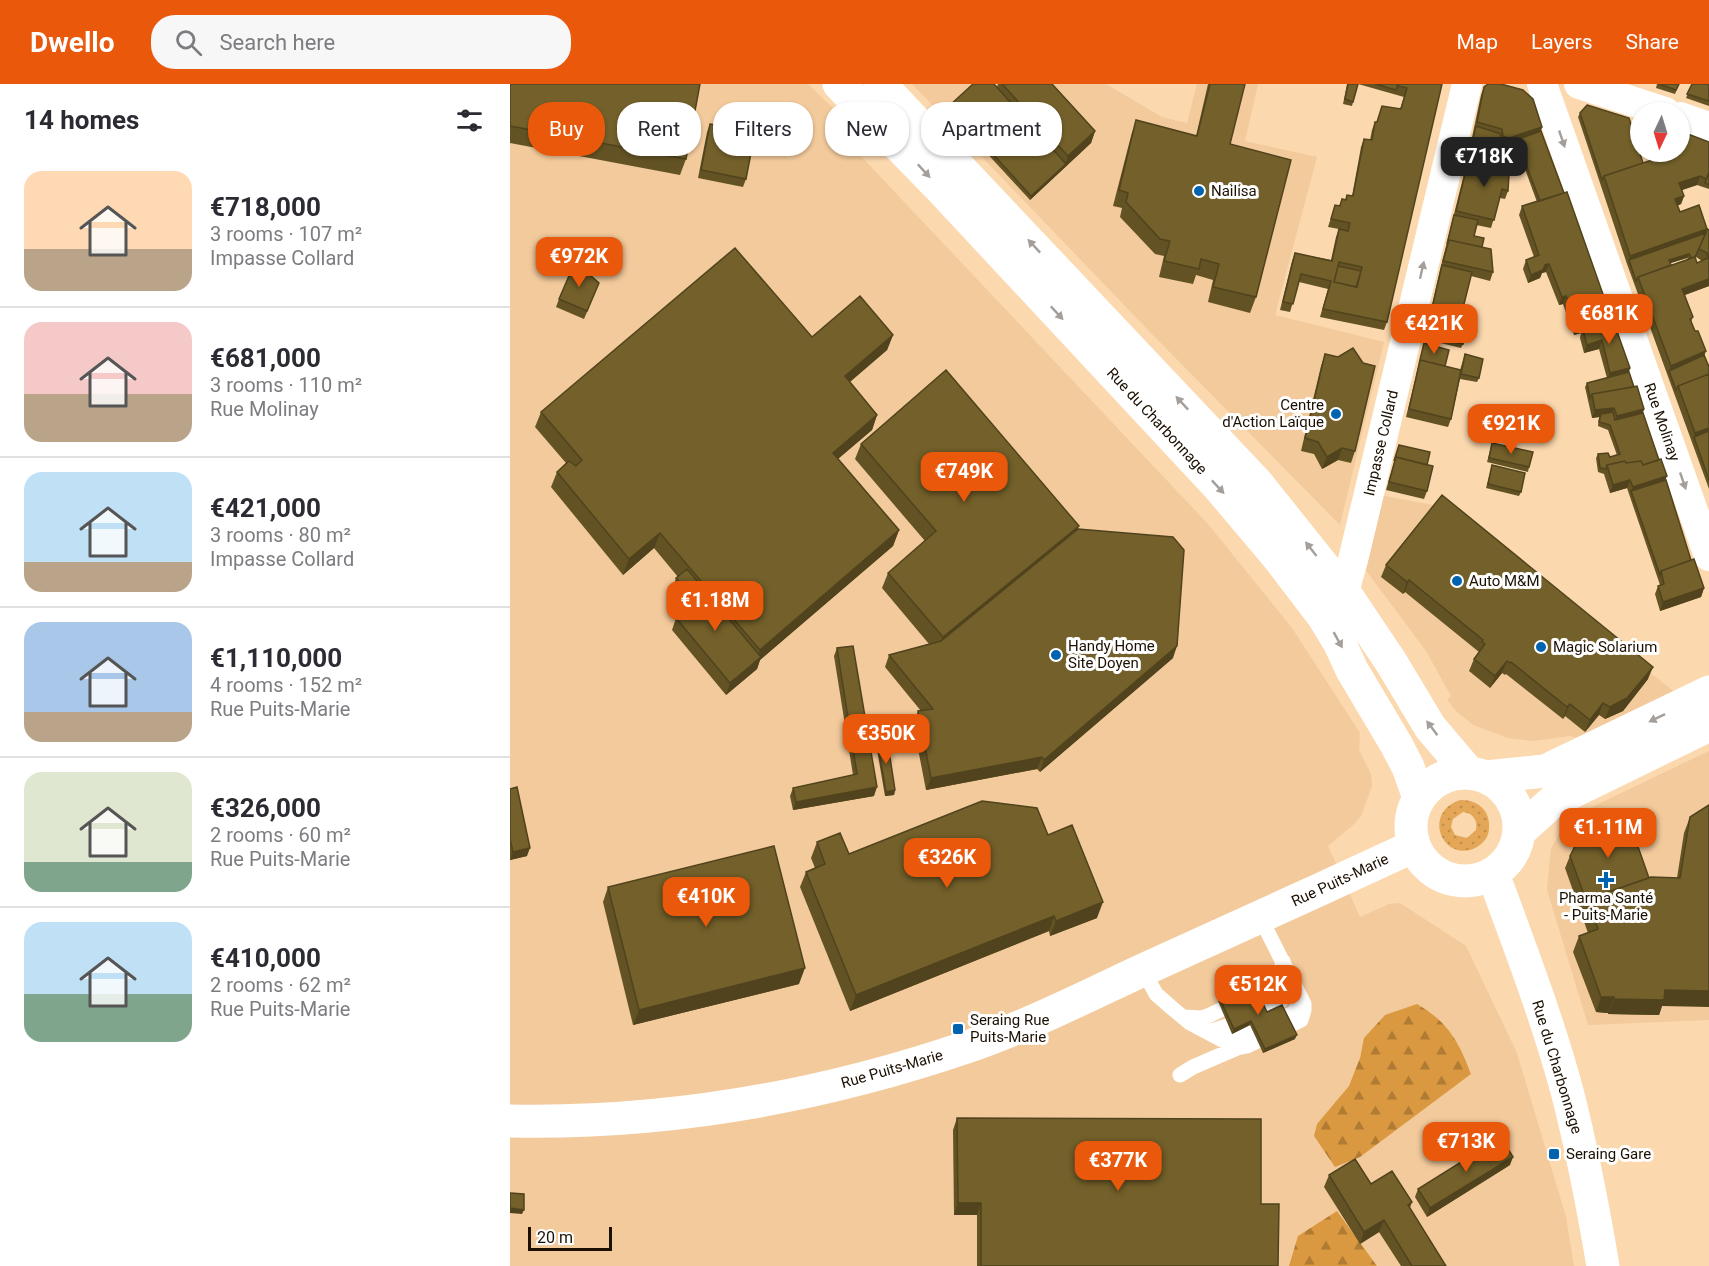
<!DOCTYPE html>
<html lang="en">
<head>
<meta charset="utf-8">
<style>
	:root { --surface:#fff; --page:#f7f7f7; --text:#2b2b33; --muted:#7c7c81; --line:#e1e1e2; --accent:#ea580c }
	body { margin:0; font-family:Roboto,sans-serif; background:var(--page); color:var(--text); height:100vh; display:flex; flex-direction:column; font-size:22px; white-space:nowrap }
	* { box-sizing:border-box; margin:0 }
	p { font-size:20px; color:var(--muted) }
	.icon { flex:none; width:33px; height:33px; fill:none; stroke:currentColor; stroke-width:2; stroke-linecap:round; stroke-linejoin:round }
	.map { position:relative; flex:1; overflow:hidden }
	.details { display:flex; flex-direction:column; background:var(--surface); width:510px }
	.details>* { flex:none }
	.top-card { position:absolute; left:18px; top:18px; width:570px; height:54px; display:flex; gap:12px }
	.needle { width:39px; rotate:184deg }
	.tools { position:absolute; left:1120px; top:18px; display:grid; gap:12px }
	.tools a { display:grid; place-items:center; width:60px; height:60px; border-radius:50%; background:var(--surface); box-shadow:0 2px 4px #0004; font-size:30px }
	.scale { position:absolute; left:18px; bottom:15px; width:84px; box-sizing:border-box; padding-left:6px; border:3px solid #1c1003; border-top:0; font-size:16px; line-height:21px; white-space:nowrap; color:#1c1003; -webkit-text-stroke:4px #fff; paint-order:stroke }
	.price { position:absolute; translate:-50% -51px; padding:0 14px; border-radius:12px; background:var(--accent); color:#fff; font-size:20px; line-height:39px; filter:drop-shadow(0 2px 3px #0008) }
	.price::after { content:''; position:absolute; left:50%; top:36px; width:18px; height:14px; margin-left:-9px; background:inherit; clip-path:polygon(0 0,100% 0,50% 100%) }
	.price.active { background:#222; color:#fff }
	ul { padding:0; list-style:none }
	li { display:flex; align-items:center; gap:18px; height:150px; padding:0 24px }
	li+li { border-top:2px solid var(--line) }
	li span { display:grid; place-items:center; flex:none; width:168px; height:120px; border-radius:18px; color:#555 }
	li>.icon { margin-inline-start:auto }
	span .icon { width:72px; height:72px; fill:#fffc; stroke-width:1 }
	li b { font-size:26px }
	h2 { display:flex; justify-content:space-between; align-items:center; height:72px; padding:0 24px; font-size:26px }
	.chip { padding:0 21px; border-radius:24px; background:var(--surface); box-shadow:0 2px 4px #0004; font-size:21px; line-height:54px }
	.chip.active { background:var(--accent); color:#fff }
	header { display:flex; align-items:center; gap:36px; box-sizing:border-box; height:84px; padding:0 30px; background:var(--accent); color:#fff }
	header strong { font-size:28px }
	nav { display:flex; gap:33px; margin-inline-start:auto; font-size:21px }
	.search { width:420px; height:54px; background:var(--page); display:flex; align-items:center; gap:15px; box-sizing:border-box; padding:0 21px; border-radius:24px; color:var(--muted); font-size:22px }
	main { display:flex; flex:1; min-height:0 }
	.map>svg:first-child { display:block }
	.built { fill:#f3ca9b }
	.grass { fill:url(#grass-dots); fill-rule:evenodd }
	.forest { fill:url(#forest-firs) }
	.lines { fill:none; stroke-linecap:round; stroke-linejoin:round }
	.lane { stroke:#fff; stroke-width:15 }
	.street { stroke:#fff; stroke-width:30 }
	.secondary { stroke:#fff; stroke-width:33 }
	.wall { fill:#635324; fill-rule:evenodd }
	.shaded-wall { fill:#50431d }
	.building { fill:#73602a; stroke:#50431d; stroke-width:1.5; fill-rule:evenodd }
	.oneway { fill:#a49f9a }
	.poi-dot { fill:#0063b0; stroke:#fff; stroke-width:2 }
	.labels { text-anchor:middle; stroke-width:6; stroke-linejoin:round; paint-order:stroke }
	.poi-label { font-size:15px; fill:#1c1003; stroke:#fff; text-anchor:start }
	.street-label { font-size:15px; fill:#1c1003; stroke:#fff }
</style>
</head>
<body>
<header>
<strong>Dwello</strong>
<div class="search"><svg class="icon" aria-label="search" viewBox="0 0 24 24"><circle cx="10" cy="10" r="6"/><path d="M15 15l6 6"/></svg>Search here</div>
<nav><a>Map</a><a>Layers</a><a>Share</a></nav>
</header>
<main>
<section class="details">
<h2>14 homes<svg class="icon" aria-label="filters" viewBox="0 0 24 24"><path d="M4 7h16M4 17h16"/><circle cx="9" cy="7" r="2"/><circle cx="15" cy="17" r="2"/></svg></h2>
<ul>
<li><span style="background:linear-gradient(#ffd9b3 65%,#b9a48a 0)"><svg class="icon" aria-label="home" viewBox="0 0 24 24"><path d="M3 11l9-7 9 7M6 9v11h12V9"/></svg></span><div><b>€718,000</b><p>3 rooms · 107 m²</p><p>Impasse Collard</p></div></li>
<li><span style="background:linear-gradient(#f6c9c9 60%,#b9a48a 0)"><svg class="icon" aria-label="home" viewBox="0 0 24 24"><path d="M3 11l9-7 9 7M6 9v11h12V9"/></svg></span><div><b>€681,000</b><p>3 rooms · 110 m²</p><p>Rue Molinay</p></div></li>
<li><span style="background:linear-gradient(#bfe0f5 75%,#b9a48a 0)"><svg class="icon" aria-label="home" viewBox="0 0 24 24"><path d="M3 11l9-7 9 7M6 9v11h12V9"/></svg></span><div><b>€421,000</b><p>3 rooms · 80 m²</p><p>Impasse Collard</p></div></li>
<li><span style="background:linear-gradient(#a9c7e8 75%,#b9a48a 0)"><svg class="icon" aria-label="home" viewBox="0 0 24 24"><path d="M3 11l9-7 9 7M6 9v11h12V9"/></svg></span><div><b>€1,110,000</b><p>4 rooms · 152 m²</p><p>Rue Puits-Marie</p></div></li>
<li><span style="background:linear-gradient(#dfe7d0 75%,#7fa58c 0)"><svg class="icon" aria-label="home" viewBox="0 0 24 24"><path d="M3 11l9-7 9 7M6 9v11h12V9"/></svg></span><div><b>€326,000</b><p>2 rooms · 60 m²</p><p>Rue Puits-Marie</p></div></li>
<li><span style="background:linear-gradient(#bfe0f5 60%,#7fa58c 0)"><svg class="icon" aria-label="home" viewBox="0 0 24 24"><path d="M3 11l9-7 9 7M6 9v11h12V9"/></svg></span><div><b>€410,000</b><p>2 rooms · 62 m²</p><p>Rue Puits-Marie</p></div></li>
</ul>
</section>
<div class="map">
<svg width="1199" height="1182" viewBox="0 0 1199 1182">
	<defs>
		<pattern id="grass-dots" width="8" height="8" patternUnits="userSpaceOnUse" patternTransform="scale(1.5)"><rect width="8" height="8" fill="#e4a657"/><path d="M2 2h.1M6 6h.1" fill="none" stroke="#c38e4a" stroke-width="1.8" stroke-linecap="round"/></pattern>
		<pattern id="forest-firs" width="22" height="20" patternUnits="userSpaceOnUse" patternTransform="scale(1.5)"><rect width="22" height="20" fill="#da9840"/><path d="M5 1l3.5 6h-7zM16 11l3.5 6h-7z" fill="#b07b33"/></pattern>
	</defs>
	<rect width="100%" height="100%" fill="#fbd8ae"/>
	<path class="built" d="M0 0H298L325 26 331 51 698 440 782 544 850 649 849 666 861 690 862 702 851 732 843 741 818 762 850 833 879 820 890 819 956 862 1007 969 1056 1133 1064 1182H0Z
		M402 0H596L652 33 677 39 687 0H748L735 57 807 73 765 231 874 258 830 441 639 247Z
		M869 411 929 422 1171 613 1077 657 1060 652 1024 657 998 654 963 641 944 625 937 615 941 612 916 567 852 481Z
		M1199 667V936L1078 941 1037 806 1041 764 1059 734Z"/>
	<path class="grass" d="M950 716C966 715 981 726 979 744 979 752 974 759 967 763 935 781 910 730 950 716ZM953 728C963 729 968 736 966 746L957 754 945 751 941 743 943 735Z"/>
	<path class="forest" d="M907 920C938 938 949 958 961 990L850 1073 825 1083 804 1052 807 1040 839 1002 850 974 854 954 875 931Z
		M827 1127 867 1182H779L788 1152Z"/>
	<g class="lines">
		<path class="lane" d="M633 886 646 910 662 924 680 939 727 964 737 962 791 936 794 926V920L750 833
			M674 933 691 934 700 931 762 901 770 889 773 877
			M696 947C710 947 761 925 772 916 778 910 779 901 781 894
			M717 958 783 929 786 925 789 911
			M670 991 683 983 727 964"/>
		<path class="street" d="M1032 0 1199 472
			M1069 0 1155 28
			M1170 33 1199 43
			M834 508 843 476 957 0"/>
		<path class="secondary" d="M329 0 432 106 708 402 768 473 813 532 830 560 842 586 886 660 898 683 909 714
			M370 0 746 398 834 508 881 578 920 643 959 689
			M901 743a54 54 0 1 1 108 0a54 54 0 1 1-108 0Z
			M976 693 1035 687 1199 608
			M1009 748 1042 718 1199 641
			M983 790C1009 861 1037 933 1057 1007 1072 1065 1083 1123 1093 1182
			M0 1037C156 1040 310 1013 457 963 518 942 575 913 633 886 723 845 814 804 904 762"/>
	</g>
	<path class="wall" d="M0 0 176 75 170 91 0 59Z
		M488 0H542L585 47 581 59 520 116 437 26 439 22 487 3Z
		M698 0H735L720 60 746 213 740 229 698 218 703 196 686 191 683 200 649 193 654 172 645 170 610 133 612 124 603 122 621 52 626 36 686 52Z
		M837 0H848L842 22 833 20Z
		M848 0H932L877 238 874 246 810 233 818 205 789 198 780 228 770 226 782 177 785 169 821 176 826 153 829 145 818 143 825 121 829 122 832 115 835 116 837 111 842 112 851 63 854 55 860 56 862 46 865 38H867L872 22 890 25 894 13Z
		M1147 0H1169L1165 10 1146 4Z
		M1182 0H1199V22L1176 14Z
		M974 3 1032 43 1031 47 1101 233 1099 238 1120 284 1119 288 1124 303 1134 325 1133 329 1181 476 1194 504 1191 513 1150 527 1145 510 1148 502 1150 501 1148 495 1117 404 1100 409 1094 390 1088 388 1086 374 1088 370 1100 373 1107 371 1098 346 1088 342 1089 333 1082 334 1075 303 1077 299 1097 294 1089 265 1074 269 1070 254 1071 249 1064 251 1053 220 1049 221 1036 188 1032 189 1030 194 1018 199 1013 185 1016 176 1024 173 1009 131 1012 122 1027 118 1012 77 1006 79 999 61 996 63 990 60 988 67 998 107 995 115 990 114 981 144 966 141 964 152 972 163 983 188 980 197 961 192 950 236 953 260 951 264 914 255 930 186 955 86 971 11Z
		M1070 29 1133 79 1155 72 1154 68H1170L1199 58V105L1187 101 1172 106 1174 112 1171 120 1167 122 1170 128 1197 145 1199 202 1175 211 1183 233 1181 238 1199 282V405L1117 180 1068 33ZM1186 172V173L1192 177 1187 179 1185 174ZM1177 174 1178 175 1161 181 1160 179Z
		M200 40 236 95 233 103 188 94 197 48Z
		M86 207 74 235 46 223 49 215Z
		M383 251 377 266 340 298 367 331 362 346 328 375 389 446 383 462 250 576 247 585 216 611 162 546 166 534 177 524 162 506 166 494 168 493 144 464 113 491 41 403 47 388 56 379 25 343 31 328 302 253Z
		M914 259 935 282 950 286 955 270 969 294 967 298 950 295 941 335 938 343 896 333Z
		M815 270 845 367 841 379 828 376 812 385 804 370 791 367 811 282Z
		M982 359 1019 383 1018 388 977 378Z
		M351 360 568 445 663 574 530 688 527 685 416 706 403 639 408 627H411L375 583 379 571 419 560 372 504 378 489 415 457 345 375Z
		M889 361 917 381V407L914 415 876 406Z
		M982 381 1011 408 1009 412 976 404Z
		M876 481 1138 595 1113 627 1095 635 1089 631 1075 648 1055 632 1053 635 996 590 995 591 992 589 980 604 959 587 964 575 969 568 895 508 893 510 871 493Z
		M327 564 364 712 283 726 280 712 283 704 343 691 324 572Z
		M367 656 385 706 384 711 375 712 366 660Z
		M0 705 17 772 0 776Z
		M1180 733 1152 922 1149 931 1098 930V929L1086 928 1063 868 1069 852 1078 849 1055 784 1060 772 1139 794H1167L1174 749Z
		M538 751 587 834 540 852 539 847 340 927 290 803 296 788 305 784 301 774 307 758 339 770Z
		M98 803 289 900 123 941 93 818Z
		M709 913 757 928 785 955 753 969 740 941 722 950 708 917Z
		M447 1034 751 1120 768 1182H467V1131H444L443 1046Z
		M1000 1081 917 1133 905 1113 908 1105Z
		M819 1091 861 1100 902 1118 900 1124 936 1182H891L869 1148 850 1160 814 1103Z"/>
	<path class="shaded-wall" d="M1032 43 1029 51 1001 58 999 61 996 63 999 54Z
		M585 47 581 59 520 116 521 112 555 81 558 72Z
		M1013 73 1012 77 1006 79 1007 75Z
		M1190 92 1187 101 1166 108 1169 99Z
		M1174 112 1171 120 1162 123 1165 115Z
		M1197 145 1194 153 1119 176 1120 172Z
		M1179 170 1177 174 1158 180 1159 176Z
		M1039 180 1036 188 1032 189 1035 181Z
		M1033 186 1030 194 1018 199 1021 191Z
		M1199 195V202L1169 213 1172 205Z
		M1056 212 1053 220 1049 221 1052 213Z
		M1101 233 1098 241 1073 246 1071 249 1064 251 1067 243Z
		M383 251 377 266 329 307 335 292Z
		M1092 256 1089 265 1074 269 1077 261Z
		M1196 267 1193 275 1159 287 1161 282Z
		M1120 284 1117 293 1097 297 1100 289Z
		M1104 324 1101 332 1091 330 1089 333 1082 334 1085 326Z
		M1134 325 1131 333 1104 340 1107 332Z
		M367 331 362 346 317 384 323 369Z
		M1199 344V351L1184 353 1185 349Z
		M832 364 828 376 812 385 817 373Z
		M1157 392 1154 400 1121 407 1123 403Z
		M1120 396 1117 404 1100 409 1103 401Z
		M569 442 563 457 427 569 433 553Z
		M389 446 383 462 250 576 247 585 216 611 220 599 246 578 250 566Z
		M150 449 144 464 113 491 119 475Z
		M899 496 895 508 893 510 897 498Z
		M1194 504 1191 513 1150 527 1153 518Z
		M667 562 663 574 530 688 534 676Z
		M997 577 992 589 980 604 985 592Z
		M1143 583 1138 595 1113 627 1095 635 1100 623Z
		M1093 619 1089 631 1075 648 1080 636Z
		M1060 620 1055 632 1053 635 1057 623Z
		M532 673 527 685 416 706 421 694Z
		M367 703 364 712 283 726 286 718Z
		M385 706 384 711 375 712 376 708Z
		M20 764 17 772 0 776 3 768Z
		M593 818 587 834 540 852 546 837Z
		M544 832 539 847 340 927 346 911Z
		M295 884 289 900 123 941 129 926Z
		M1155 906 1199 907V923L1152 922 1149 931 1098 930 1104 915Z
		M1091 913H1104L1098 929 1086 928Z
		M741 937 740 941 722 950 724 945Z
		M787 951 785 955 753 969 755 965Z
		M1003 1073 1000 1081 917 1133 920 1124Z
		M448 1119H471L467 1131H444Z
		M0 1124 14 1126 12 1130 0 1129Z
		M874 1136 869 1148 850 1160 854 1148Z"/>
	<path class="building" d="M0 0H190L176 75 0 42Z
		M463 0H484L556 80 521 112 439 22Z
		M492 0H542L585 47 558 72Z
		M700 0H735L720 60 781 76 746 213 703 203 709 180 691 175 689 185 654 177 660 157 650 155 616 118 618 109 609 106 626 36 687 52Z
		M838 0H848L843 18 835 15Z
		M865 0H888L886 6Z
		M888 0H932L877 238 813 225 821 197 791 190 783 220 773 218 785 169 822 177 829 145 838 147 840 139 821 135 825 121 830 122 832 115 836 116 837 111 843 112 854 55 862 56 865 38H867L872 22 891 25 897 4 888 2ZM829 178 852 183 847 203 824 198Z
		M978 0H991L1013 6 1023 15 1032 43 999 54 993 52 992 45 967 38 974 3Z
		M1149 0H1169L1166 6Z
		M1182 0H1199V17L1177 10Z
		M1077 21 1119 34 1133 79 1094 92 1092 96 1070 29Z
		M200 40 245 48 236 95 191 86Z
		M966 42 991 50 988 67 992 69V75L974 81 958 78 957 82Z
		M1031 47 1054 109 1030 117 1013 73 1007 75 1001 58Z
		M1170 47 1199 58V88L1196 95 1190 92 1169 99 1174 112 1165 115 1170 128 1189 121 1197 145 1199 146V195L1172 205 1183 233 1180 235 1185 247H1188L1196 267 1161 282 1128 193 1185 173 1187 179 1198 174 1197 169 1189 165 1197 145 1120 172 1094 92 1160 70 1159 68H1170Z
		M1000 73 998 107 992 105 984 136 946 127 958 78 974 81Z
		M1199 88V101L1195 99Z
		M1057 108 1101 233 1067 243 1056 212 1052 213 1039 180 1035 181 1033 186 1021 191 1016 176 1029 171 1012 122Z
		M944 131 968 136 964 152 974 154 972 163 939 156 937 160Z
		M1196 149 1185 173 1181 174 1179 170 1159 176 1161 181 1128 193 1126 197 1119 176Z
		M939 156 981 165 983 188 933 177Z
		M225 164 302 253 350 212 383 251 335 292 367 331 323 369 389 446 250 566 150 449 119 475 47 388 59 377 66 382 72 376 31 328Z
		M65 178 89 199 77 227 49 215Z
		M932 181 962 188 950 236 958 239 953 260 916 251Z
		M828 182 851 187 846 203 824 198Z
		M1103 236 1120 284 1100 289 1092 256 1077 261 1073 246Z
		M914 259 939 266 935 282 910 276 909 280Z
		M843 264 853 279 865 282 845 367 832 364 817 373 808 358 795 354 815 270 828 273Z
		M955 270 973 275 969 294 951 290Z
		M1194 271 1199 283V290L1168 302 1166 306 1159 287Z
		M910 276 951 286 941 335 899 325Z
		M436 286 569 442 433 553 378 489 426 447 351 360Z
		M1119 288 1124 303 1082 310 1080 314 1077 299Z
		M1199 290V344L1185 349 1168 302Z
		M1127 302 1134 325 1107 332 1104 324 1085 326 1082 310Z
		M1103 328 1105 336 1133 329 1149 376 1133 381 1131 377 1116 379 1115 377 1097 381 1096 385 1090 384 1088 370 1098 369 1100 373 1110 370 1100 341 1089 338 1091 330Z
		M1199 347V396L1184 353Z
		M982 359 1023 368 1019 383 979 374Z
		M889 361 920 368 917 381 886 373 884 377Z
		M886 373 923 382 917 407 879 398Z
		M1151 375 1157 392 1123 403 1120 396 1103 401 1097 381 1115 377 1116 379 1131 377 1133 381Z
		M982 381 1015 389 1011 408 978 400Z
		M1156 396 1181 476 1151 487 1150 491 1121 407Z
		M932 411 1143 583 1117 614 1100 623 1093 619 1080 636 1060 620 1057 623 1001 578 1000 579 997 577 985 592 964 575 975 560 972 558 973 556 899 496 897 498 876 481Z
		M568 445 663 453 674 466 667 562 534 676 532 673 421 694 408 627 423 625 379 571 431 557Z
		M1184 475 1194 504 1153 518 1148 502 1154 500 1151 487Z
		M177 485 251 573 220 599 166 534 186 517 166 494Z
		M343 562 367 703 286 718 283 704 347 690 327 564Z
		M377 654 385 706 376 708 367 656Z
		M7 703 20 764 3 768 0 755V705Z
		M472 717 527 724 538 751 562 741 593 818 546 837 544 832 346 911 296 788 315 780 307 758 330 749 339 770Z
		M1199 721V907L1155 906 1154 916 1104 915V913H1091L1069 852 1088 845 1078 815 1141 793 1170 794 1180 733Z
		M1118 734 1139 794 1078 815 1077 819 1060 772 1071 750Z
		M264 762 295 884 129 926 98 803Z
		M743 898 757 928 772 921 787 951 755 965 741 937 724 945 709 913Z
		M447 1034 751 1035V1120H769L768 1182H471V1119H448Z
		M991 1053 1003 1073 920 1124 908 1105Z
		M845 1075 861 1100 882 1087 902 1118 898 1121 936 1182H902L874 1136 854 1148 819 1091Z
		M0 1109 14 1110V1126L0 1124Z"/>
	<defs><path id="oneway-solid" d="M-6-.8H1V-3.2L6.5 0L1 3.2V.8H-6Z" transform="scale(1.5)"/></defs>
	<g class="oneway">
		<use href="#oneway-solid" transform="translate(1052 55) rotate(71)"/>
		<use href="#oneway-solid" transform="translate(414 87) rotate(47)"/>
		<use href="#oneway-solid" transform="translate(524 162) rotate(-133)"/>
		<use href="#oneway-solid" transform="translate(912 186) rotate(-77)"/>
		<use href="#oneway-solid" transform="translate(547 229) rotate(47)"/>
		<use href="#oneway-solid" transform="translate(672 319) rotate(-133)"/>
		<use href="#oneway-solid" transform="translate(1173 397) rotate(71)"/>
		<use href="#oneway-solid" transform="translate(708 403) rotate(47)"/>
		<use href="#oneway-solid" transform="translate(801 465) rotate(-128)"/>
		<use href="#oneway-solid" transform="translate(828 556) rotate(61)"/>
		<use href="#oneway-solid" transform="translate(1147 634) rotate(154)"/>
		<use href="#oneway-solid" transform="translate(922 644) rotate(-127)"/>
	</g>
	<g class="poi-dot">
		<circle cx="689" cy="107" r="6"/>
		<circle cx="826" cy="330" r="6"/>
		<circle cx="947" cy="497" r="6"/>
		<circle cx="1031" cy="563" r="6"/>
		<circle cx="546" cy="571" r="6"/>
		<path d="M1093 787h6v6h6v6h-6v6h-6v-6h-6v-6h6z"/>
		<rect x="442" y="939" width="12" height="12" rx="3"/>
		<rect x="1038" y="1064" width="12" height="12" rx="3"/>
	</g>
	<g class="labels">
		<g class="poi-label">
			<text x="701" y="112">Nailisa</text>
			<text x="814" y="326" text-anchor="end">Centre<tspan x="814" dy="17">d'Action Laïque</tspan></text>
			<text x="959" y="502">Auto M&amp;M</text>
			<text x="558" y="567">Handy Home<tspan x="558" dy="17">Site Doyen</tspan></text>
			<text x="1043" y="568">Magic Solarium</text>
			<text x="1096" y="819" text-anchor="middle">Pharma Santé<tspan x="1096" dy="17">- Puits-Marie</tspan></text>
			<text x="460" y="941">Seraing Rue<tspan x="460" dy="17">Puits-Marie</tspan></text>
			<text x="1056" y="1075">Seraing Gare</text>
		</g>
		<g class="street-label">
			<text transform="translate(647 337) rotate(47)" y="5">Rue du Charbonnage</text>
			<text transform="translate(1152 338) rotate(71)" y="5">Rue Molinay</text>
			<text transform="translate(871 359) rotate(-77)" y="5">Impasse Collard</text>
			<text transform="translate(830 796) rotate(-25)" y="5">Rue Puits-Marie</text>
			<text transform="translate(1047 983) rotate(73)" y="5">Rue du Charbonnage</text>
			<text transform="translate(382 985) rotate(-16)" y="5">Rue Puits-Marie</text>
		</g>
	</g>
</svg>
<div class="tools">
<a><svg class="needle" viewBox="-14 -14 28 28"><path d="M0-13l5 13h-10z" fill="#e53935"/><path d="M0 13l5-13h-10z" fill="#7c7c81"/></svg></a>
</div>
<div class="scale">20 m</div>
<b class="price active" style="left:974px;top:104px">€718K</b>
<b class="price" style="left:69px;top:204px">€972K</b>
<b class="price" style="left:1099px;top:261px">€681K</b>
<b class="price" style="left:924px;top:271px">€421K</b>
<b class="price" style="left:1001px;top:371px">€921K</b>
<b class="price" style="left:454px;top:419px">€749K</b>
<b class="price" style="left:205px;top:548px">€1.18M</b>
<b class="price" style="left:376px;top:681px">€350K</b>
<b class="price" style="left:1098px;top:775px">€1.11M</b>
<b class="price" style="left:437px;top:805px">€326K</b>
<b class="price" style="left:196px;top:844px">€410K</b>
<b class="price" style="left:748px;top:932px">€512K</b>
<b class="price" style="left:956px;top:1089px">€713K</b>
<b class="price" style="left:608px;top:1108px">€377K</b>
<div class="top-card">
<a class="chip active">Buy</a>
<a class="chip">Rent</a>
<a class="chip">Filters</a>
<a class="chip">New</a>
<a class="chip">Apartment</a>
</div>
</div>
</main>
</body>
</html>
